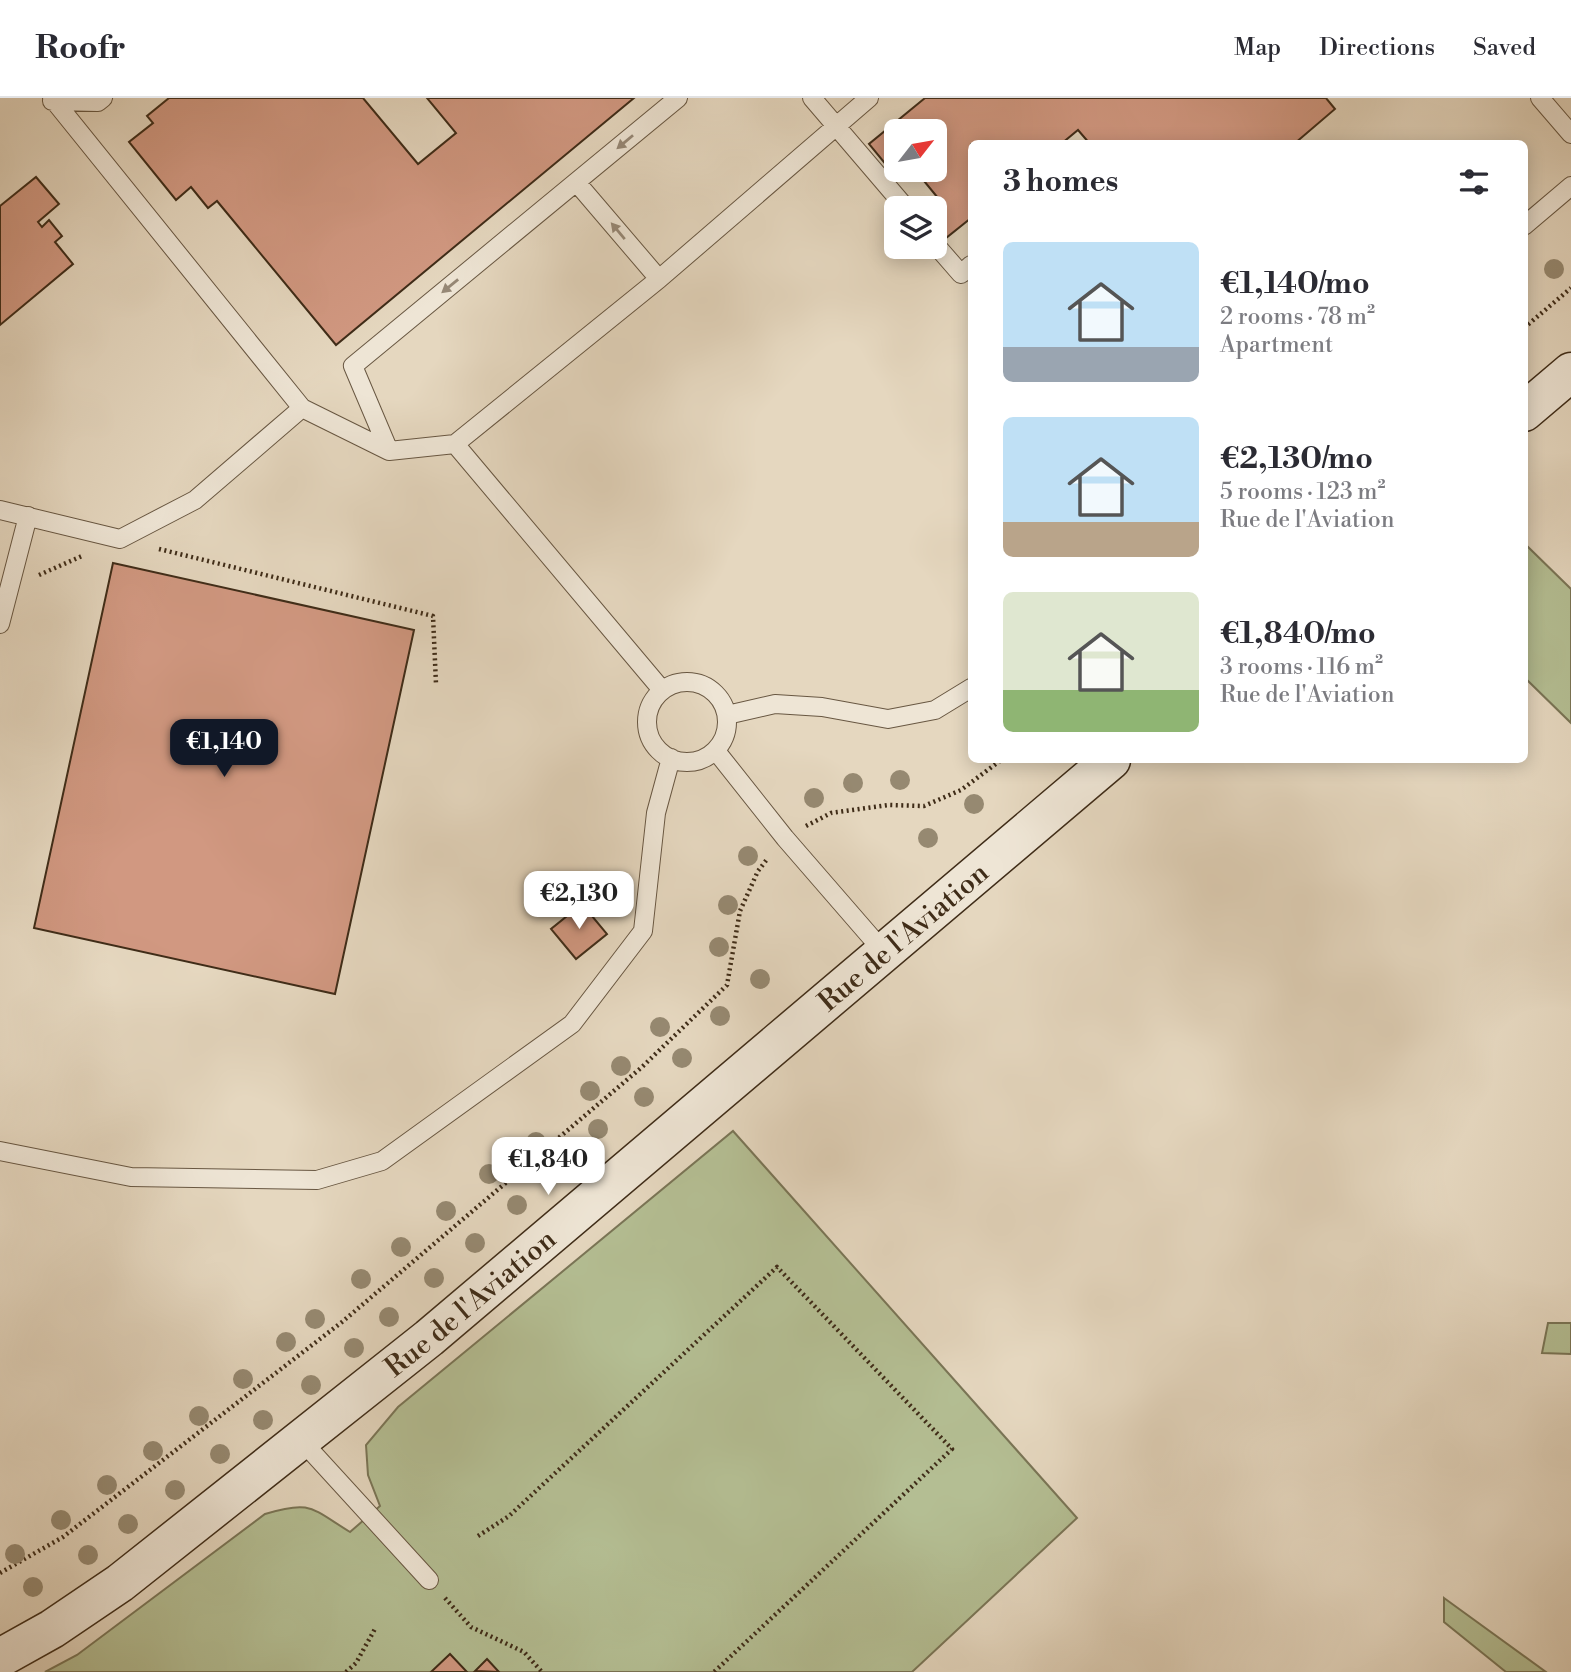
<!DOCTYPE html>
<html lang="en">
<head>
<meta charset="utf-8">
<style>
	:root { --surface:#fff; --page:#f2f2f3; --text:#2b2b33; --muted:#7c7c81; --line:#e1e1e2; --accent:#111827 }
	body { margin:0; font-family:"Libre Bodoni",serif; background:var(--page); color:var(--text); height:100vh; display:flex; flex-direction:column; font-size:26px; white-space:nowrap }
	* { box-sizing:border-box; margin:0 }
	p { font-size:23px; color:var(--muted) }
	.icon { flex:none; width:38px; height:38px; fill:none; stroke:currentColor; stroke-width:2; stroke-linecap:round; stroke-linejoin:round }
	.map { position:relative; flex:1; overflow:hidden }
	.details { position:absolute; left:968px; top:42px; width:560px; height:623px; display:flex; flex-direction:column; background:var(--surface); border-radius:10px; box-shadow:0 4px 18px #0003 }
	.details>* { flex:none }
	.needle { width:46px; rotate:59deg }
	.buttons { position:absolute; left:884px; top:21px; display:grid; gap:14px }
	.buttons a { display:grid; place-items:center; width:63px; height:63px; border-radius:10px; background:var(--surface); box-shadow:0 4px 18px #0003; font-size:35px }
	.price { position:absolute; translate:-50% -60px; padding:0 16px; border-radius:14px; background:#fff; color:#222; font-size:23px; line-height:46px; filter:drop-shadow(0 2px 4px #0008) }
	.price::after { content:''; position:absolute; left:50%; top:42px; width:21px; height:16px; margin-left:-10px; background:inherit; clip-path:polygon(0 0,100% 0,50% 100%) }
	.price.active { background:var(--accent); color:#fff }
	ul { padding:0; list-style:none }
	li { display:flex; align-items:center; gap:21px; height:175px; padding:0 35px }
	li span { display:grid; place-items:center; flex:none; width:196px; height:140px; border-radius:10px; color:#555 }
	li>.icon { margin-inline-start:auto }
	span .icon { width:84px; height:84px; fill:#fffc; stroke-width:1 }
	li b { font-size:30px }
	h2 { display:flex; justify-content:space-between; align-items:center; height:84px; padding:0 35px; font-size:30px }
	header { display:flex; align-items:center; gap:42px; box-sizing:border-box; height:98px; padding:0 35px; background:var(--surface); border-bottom:2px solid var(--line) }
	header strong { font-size:33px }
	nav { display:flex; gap:38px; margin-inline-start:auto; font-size:24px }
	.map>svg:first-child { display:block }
	.green { fill:#b4be93; stroke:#7a7556; stroke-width:2 }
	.building { fill:#d19881; stroke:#3f2c18; stroke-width:2 }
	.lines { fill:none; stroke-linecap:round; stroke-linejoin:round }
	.lane-casing { stroke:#685742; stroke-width:20 }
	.secondary-casing { stroke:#3f2c18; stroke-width:41 }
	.path { stroke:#3f2c18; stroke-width:4.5; stroke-dasharray:2 3.5; stroke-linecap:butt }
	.lane { stroke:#eee5d5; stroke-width:18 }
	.secondary { stroke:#eee5d5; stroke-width:38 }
	.tree { fill:#968971 }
	.oneway { fill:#968876 }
	.labels { text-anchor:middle; stroke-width:5; stroke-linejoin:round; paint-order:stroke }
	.street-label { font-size:28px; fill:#3f2c18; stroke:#eee5d5 }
</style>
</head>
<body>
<header>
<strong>Roofr</strong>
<nav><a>Map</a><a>Directions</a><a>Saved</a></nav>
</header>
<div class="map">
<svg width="1571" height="1574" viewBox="0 0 1571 1574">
	<rect width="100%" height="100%" fill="#e5d7bf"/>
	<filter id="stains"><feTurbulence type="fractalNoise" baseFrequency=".00286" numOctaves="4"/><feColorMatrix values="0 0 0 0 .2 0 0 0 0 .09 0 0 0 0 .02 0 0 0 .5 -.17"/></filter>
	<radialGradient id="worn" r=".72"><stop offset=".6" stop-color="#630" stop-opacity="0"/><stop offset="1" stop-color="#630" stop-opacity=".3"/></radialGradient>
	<path class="green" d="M1524 445 1571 491V625L1524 579Z
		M733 1033 1077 1420 912 1574H45L77 1557 265 1416C311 1402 311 1410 350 1434L380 1408 368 1377 366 1347 398 1309Z
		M1548 1225H1571V1256L1542 1255Z
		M1444 1500 1546 1574H1506L1444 1524Z"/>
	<path class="building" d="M169 0H363L418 66 456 35 427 0H634L336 247 217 103 208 110 191 89 176 102 129 44 153 25 147 18Z
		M925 0H1326L1335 11 1294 46H1090L1078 32 1061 46H971V120L946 140 934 126V110H927L938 100 915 72H934V33H896V72H907L897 80 869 46Z
		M36 79 59 106 38 124 42 129 49 122 62 138 55 144 73 166 0 227V108Z
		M113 465 414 532 335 896 34 830Z
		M582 806 607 836 576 861 551 831Z
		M450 1556 467 1574H431Z
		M487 1561 499 1574 475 1573Z"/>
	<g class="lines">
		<g class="lane-casing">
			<path id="lane" d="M52 0 302 310 389 353 455 346 662 592
				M812 0 906 110
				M1540 0 1571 36
				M52 3 98 4 103 0
				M577 85 659 181
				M1524 128 1571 88
				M934 145 961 176 971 167
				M455 346 659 181 869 0
				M389 353 353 268 678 0
				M0 412 120 441 195 402 302 310
				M0 526 28 418
				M647 624a40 40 0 1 1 80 0a40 40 0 1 1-80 0Z
				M727 617 775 606 822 609 888 621 935 612 971 590
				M716 653 785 740 883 853
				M0 1053 131 1079 317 1082 382 1063 572 926 643 833 656 715 671 660
				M301 1342 429 1482"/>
		</g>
		<g class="secondary-casing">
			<g id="secondary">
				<path d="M1524 314 1571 274"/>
				<path id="s1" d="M0 1560 52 1531 120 1485 429 1240 1111 662"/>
			</g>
		</g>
		<path class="path" d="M1524 230 1571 190
			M159 451 433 518 436 586
			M39 477 82 458
			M806 728 831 715 889 707 924 708 961 692 1001 662
			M478 1438 509 1418 777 1169 952 1351 714 1574
			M0 1475 63 1439 342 1224 642 969 727 887 740 813 758 773 768 760
			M445 1500 471 1529 524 1554 542 1574
			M346 1574 356 1565 376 1529"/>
		<use href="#lane" class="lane"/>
		<use href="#secondary" class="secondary"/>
	</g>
	<g class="tree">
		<circle cx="1554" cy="171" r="10"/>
		<circle cx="900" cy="682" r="10"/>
		<circle cx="853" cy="685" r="10"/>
		<circle cx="814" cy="700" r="10"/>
		<circle cx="974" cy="706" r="10"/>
		<circle cx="928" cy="740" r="10"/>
		<circle cx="748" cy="758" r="10"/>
		<circle cx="728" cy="807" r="10"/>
		<circle cx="719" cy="849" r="10"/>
		<circle cx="760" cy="881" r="10"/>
		<circle cx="720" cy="918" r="10"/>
		<circle cx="660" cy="929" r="10"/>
		<circle cx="682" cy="960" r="10"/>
		<circle cx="621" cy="968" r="10"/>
		<circle cx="590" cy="993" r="10"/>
		<circle cx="644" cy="999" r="10"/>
		<circle cx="598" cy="1031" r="10"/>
		<circle cx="536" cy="1044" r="10"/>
		<circle cx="560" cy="1071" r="10"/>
		<circle cx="489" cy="1076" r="10"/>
		<circle cx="517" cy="1107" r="10"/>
		<circle cx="446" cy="1113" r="10"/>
		<circle cx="475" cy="1145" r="10"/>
		<circle cx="401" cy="1149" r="10"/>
		<circle cx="434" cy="1180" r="10"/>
		<circle cx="361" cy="1181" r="10"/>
		<circle cx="389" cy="1219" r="10"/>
		<circle cx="315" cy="1221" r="10"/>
		<circle cx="286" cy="1244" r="10"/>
		<circle cx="354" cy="1250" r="10"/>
		<circle cx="243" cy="1281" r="10"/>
		<circle cx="311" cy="1287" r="10"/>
		<circle cx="199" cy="1318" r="10"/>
		<circle cx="263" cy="1322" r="10"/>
		<circle cx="153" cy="1353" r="10"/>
		<circle cx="220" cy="1356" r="10"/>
		<circle cx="107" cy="1387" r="10"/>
		<circle cx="175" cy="1392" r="10"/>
		<circle cx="61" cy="1422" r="10"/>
		<circle cx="128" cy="1426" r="10"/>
		<circle cx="15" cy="1456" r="10"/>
		<circle cx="88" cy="1457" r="10"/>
		<circle cx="33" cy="1489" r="10"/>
	</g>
	<defs><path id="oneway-solid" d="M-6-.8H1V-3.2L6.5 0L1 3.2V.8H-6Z" transform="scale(1.75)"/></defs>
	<g class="oneway">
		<use href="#oneway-solid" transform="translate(625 44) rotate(140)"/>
		<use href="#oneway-solid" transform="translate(618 133) rotate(-130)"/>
		<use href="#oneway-solid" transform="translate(450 188) rotate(141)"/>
	</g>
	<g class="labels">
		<g class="street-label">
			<text dy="10" stroke="none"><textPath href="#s1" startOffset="1157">Rue de l'Aviation</textPath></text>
			<text dy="10" stroke="none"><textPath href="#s1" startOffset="590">Rue de l'Aviation</textPath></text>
		</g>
	</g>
	<rect width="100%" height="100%" filter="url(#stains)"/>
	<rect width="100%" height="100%" fill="url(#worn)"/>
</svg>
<div class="buttons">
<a><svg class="needle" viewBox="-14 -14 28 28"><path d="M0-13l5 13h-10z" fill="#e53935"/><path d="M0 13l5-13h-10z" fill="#7c7c81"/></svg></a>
<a><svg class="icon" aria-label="layers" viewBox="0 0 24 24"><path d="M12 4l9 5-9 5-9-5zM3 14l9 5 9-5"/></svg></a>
</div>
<b class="price active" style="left:224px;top:681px">€1,140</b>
<b class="price" style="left:579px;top:833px">€2,130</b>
<b class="price" style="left:548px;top:1099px">€1,840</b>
<section class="details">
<h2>3 homes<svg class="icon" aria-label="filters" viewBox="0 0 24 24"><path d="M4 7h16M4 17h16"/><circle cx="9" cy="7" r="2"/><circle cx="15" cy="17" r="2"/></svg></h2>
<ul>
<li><span style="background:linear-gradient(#bfe0f5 75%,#9aa5b1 0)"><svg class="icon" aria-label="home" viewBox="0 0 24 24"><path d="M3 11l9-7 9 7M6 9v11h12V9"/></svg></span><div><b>€1,140/mo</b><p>2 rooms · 78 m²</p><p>Apartment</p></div></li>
<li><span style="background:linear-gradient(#bfe0f5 75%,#b9a48a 0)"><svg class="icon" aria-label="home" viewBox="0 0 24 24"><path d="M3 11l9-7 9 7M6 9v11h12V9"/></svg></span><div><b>€2,130/mo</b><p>5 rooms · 123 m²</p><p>Rue de l'Aviation</p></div></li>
<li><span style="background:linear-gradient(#dfe7d0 70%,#8fb573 0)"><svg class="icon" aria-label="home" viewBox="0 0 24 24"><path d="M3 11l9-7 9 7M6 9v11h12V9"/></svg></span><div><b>€1,840/mo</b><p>3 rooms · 116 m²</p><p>Rue de l'Aviation</p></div></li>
</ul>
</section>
</div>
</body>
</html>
